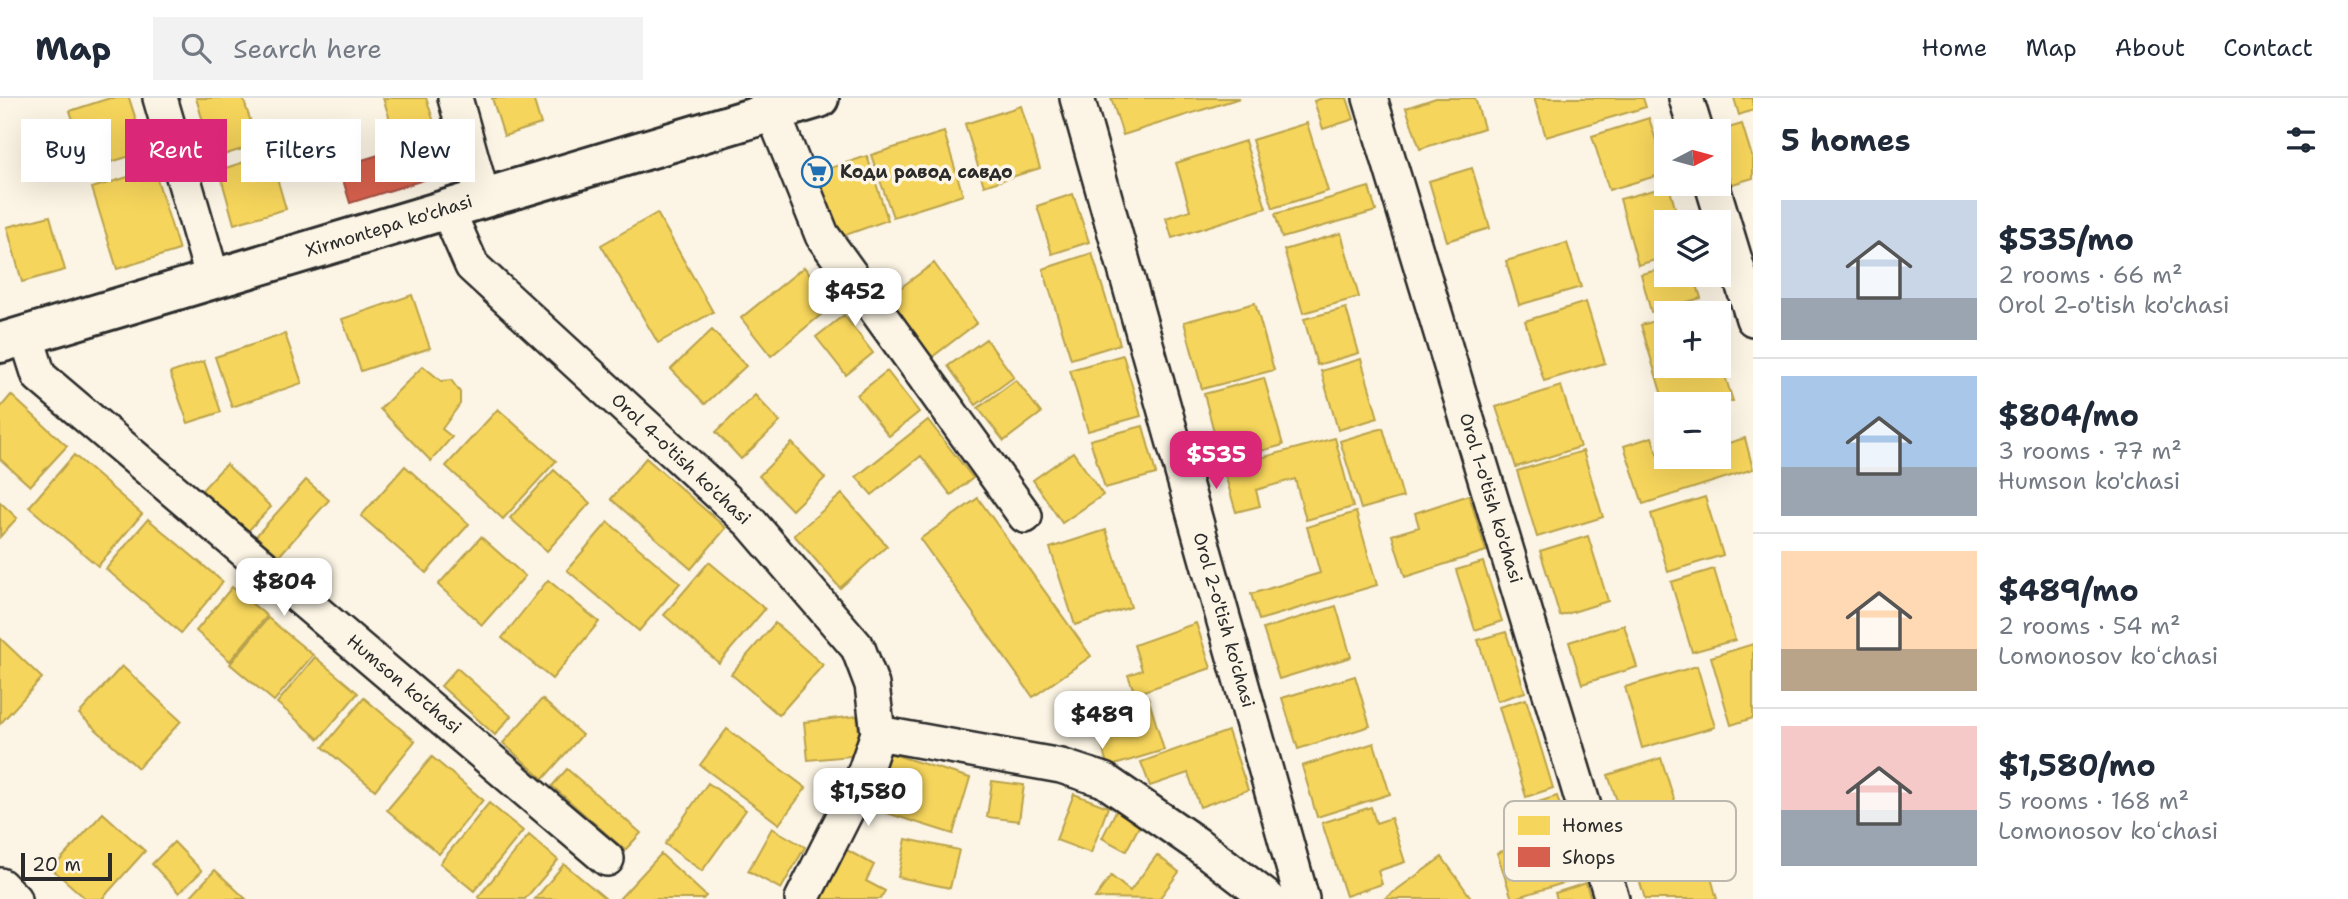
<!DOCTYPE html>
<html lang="en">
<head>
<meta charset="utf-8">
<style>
	:root { --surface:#fff; --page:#f2f2f3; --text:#1f2937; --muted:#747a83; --line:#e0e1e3; --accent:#db2777 }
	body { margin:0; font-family:"Shantell Sans",sans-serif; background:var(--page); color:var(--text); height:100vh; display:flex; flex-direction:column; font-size:26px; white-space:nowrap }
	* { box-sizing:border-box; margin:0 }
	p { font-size:23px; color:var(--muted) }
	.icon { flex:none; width:38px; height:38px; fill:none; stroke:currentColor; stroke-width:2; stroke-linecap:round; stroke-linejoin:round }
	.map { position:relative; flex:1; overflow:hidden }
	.details { display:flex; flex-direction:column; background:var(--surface); width:595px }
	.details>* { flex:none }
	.hud { position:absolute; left:21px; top:21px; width:665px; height:63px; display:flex; gap:14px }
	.needle { width:46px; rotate:84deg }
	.buttons { position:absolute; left:1654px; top:21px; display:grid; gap:14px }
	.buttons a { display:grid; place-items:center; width:77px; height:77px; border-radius:0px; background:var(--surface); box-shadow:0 7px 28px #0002; font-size:35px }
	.scale { position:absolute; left:21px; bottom:18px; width:91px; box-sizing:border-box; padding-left:7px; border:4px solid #2b2b2b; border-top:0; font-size:19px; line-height:24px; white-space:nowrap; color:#2b2b2b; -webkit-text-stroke:5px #fcf5e5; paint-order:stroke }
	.price { position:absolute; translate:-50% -60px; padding:0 16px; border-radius:14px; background:#fff; color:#222; font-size:23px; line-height:46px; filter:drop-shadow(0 2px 4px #0008) }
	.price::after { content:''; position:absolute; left:50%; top:42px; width:21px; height:16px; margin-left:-10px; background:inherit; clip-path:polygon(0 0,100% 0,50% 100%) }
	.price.selected { background:var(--accent); color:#fff }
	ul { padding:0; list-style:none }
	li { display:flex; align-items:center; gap:21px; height:175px; padding:0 28px }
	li+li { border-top:2px solid var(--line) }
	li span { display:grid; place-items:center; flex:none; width:196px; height:140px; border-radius:0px; color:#555 }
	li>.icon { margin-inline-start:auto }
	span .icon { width:84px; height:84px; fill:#fffc; stroke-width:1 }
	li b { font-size:30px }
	h2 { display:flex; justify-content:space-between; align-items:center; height:84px; padding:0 28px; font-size:30px }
	.tag { padding:0 24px; border-radius:0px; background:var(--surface); box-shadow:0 7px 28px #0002; font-size:24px; line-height:63px }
	.tag.selected { background:var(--accent); color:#fff }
	header { display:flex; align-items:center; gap:42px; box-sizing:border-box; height:98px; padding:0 35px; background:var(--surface); border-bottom:2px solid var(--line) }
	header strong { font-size:33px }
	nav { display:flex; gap:38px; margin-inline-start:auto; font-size:24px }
	.search { width:490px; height:63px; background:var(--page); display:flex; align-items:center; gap:18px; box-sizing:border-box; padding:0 24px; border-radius:0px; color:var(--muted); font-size:26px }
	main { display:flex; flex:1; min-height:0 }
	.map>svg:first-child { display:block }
	.homes { fill:#f6d55c; stroke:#b9a24d; stroke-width:2 }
	.shops { fill:#d6604d; stroke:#a35043; stroke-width:2 }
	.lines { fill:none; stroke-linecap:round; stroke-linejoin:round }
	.minor-casing { stroke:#2b2b2b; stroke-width:38 }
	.tertiary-casing { stroke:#2b2b2b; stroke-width:44 }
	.minor { stroke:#fcf5e5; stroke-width:33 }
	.tertiary { stroke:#fcf5e5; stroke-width:38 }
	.labels { text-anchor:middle; stroke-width:7; stroke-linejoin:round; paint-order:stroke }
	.poi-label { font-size:18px; font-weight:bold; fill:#2b2b2b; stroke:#fcf5e5; text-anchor:start }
	.street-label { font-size:18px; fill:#2b2b2b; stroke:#fcf5e5 }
	.key { fill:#fcf5e5; stroke:#bdb8ad; stroke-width:2 }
	.key-label { font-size:19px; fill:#2b2b2b }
</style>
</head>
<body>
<header>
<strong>Map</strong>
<div class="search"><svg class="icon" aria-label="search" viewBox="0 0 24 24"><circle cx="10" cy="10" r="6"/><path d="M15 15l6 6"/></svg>Search here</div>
<nav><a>Home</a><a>Map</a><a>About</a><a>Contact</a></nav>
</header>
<main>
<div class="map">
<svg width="1753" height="801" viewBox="0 0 1753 801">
	<rect width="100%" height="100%" fill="#fcf5e5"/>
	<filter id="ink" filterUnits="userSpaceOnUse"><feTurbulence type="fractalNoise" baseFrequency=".0143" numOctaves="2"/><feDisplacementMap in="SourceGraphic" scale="14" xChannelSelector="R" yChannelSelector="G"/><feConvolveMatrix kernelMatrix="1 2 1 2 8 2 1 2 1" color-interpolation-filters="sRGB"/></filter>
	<g filter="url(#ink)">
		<path class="homes" d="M110 0H129L146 53 89 71 70 13Z
			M196 0H243L258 46 214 60Z
			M383 0H426L434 24 395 37Z
			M492 0H533L541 26 504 38Z
			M1111 0H1240L1123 37Z
			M1323 0H1347L1354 21 1323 31 1314 3Z
			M1436 0H1475L1484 30 1420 51 1406 10Z
			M1534 0H1643L1646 9 1546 39Z
			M1734 0H1753V12L1739 17Z
			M1021 8 1040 70 984 88 965 26Z
			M1649 20 1666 75 1609 92 1592 38Z
			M1307 25 1328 93 1273 110 1252 42Z
			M1742 26 1753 62V80L1726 88 1718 61V33Z
			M944 34 963 97 893 119 871 57Z
			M1245 43 1266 110 1172 140 1166 120 1190 112 1176 65Z
			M270 56 286 111 234 126 219 72Z
			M867 58 888 122 840 139 812 76Z
			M1472 70 1490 130 1447 143 1429 83Z
			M154 71 179 152 117 171 92 90Z
			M1669 88 1679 124H1666V159L1638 167 1620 101Z
			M1369 89 1376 113 1282 140 1275 116Z
			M1073 96 1089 144 1052 156 1037 108Z
			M657 115 713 214 658 245 601 147Z
			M50 118 65 172 22 184 7 129Z
			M1341 135 1359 199 1303 215 1284 152Z
			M1567 145 1581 189 1519 207 1506 163Z
			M1092 155 1120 246 1071 261 1043 171Z
			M934 165 977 225 932 259 888 199Z
			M804 169 834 206 771 258 741 220Z
			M1666 170V177H1694L1701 200 1651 214 1641 176Z
			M412 197 430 250 361 273 342 221Z
			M1586 204 1605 265 1544 283 1525 223Z
			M1255 205 1274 272 1202 291 1184 224Z
			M1704 208 1706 215H1681Z
			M1346 210 1359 255 1317 267 1304 221Z
			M844 217 873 255 846 277 816 239Z
			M1666 220V268H1718V256L1733 303 1718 307 1666 306V311L1641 227Z
			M712 232 746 268 705 306 671 271Z
			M285 236 302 285 232 309 215 259Z
			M986 241 1014 279 976 307 948 268Z
			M1123 257 1141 318 1088 333 1070 272Z
			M1361 261 1378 320 1338 332 1321 273Z
			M204 263 221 314 188 325 170 275Z
			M423 268 441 283 451 282 460 294V306L442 331 452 339 431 363 380 311Z
			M887 273 919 314 889 338 857 297Z
			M1264 280 1283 347 1222 364 1204 296Z
			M1016 282 1041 315 1004 343 978 310Z
			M1561 288 1580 349 1516 369 1496 309Z
			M11 297 67 348 30 388 0 361V310Z
			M755 297 780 324 741 361 716 334Z
			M498 311 556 363 503 421 446 368Z
			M928 322 973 380 951 397 921 358 872 397 856 379Z
			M1143 328 1156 376 1105 390 1090 342Z
			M1383 330 1403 399 1361 411 1340 343Z
			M1652 339 1661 367 1686 359H1718V348L1745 340 1753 371 1643 406 1624 348Z
			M1335 340 1353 409 1306 422 1295 381 1256 392 1260 408 1236 414 1223 370Z
			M792 345 825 380 792 412 759 378Z
			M1583 353 1603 419 1537 439 1517 373Z
			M1073 354 1103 397 1062 425 1033 382Z
			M74 357 142 416 98 468 29 409Z
			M646 360 726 430 691 471 611 401Z
			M226 366 271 409 247 434 202 392Z
			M405 368 469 426 426 475 361 418Z
			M554 372 590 405 547 453 510 420Z
			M306 382 329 402 279 458 256 438Z
			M842 396 887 448 840 490 794 437Z
			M1469 397 1486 453 1405 479 1392 437 1419 429 1415 415Z
			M1705 399 1723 457 1668 474 1651 416Z
			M978 400 1091 558 1033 599 920 441Z
			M0 404 17 420 0 439Z
			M1356 414 1377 487 1259 522 1251 496 1320 475 1307 429Z
			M148 421 223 484 181 535 106 471Z
			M608 424 680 485 639 533 567 472Z
			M1106 432 1131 509 1075 527 1050 450Z
			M1588 438 1608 503 1560 518 1540 453Z
			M481 439 525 478 482 527 438 487Z
			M709 464 765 511 719 565 664 517Z
			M1483 464 1502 523 1475 532 1456 472Z
			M1714 471 1735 542 1692 554 1671 484Z
			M548 482 599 524 552 581 502 540Z
			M232 489 267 518 230 563 196 533Z
			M1336 508 1351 559 1279 581 1263 531Z
			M268 520 313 557 274 603 230 566Z
			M775 525 823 567 779 617 731 576Z
			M1196 525 1211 570 1135 596 1128 577 1142 572 1134 547Z
			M1624 527 1637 569 1582 586 1569 544Z
			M1506 534 1525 594 1497 603 1478 542Z
			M0 540 42 580 0 626Z
			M1753 546V620L1731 627 1711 559Z
			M315 559 358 595 319 641 277 605Z
			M122 568 181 623 138 670 79 616Z
			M1697 568 1715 629 1642 650 1625 589Z
			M457 570 511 618 495 637 441 588Z
			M1355 578 1370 628 1298 651 1282 600Z
			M1148 599 1164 652 1108 669 1092 616Z
			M364 600 415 643 375 692 323 649Z
			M542 601 582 637 543 681 503 645Z
			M1526 601 1553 690 1526 699 1499 609Z
			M857 618 861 657 808 662 804 624Z
			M727 631 806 690 779 726 700 667Z
			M1228 633 1248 692 1200 709 1188 675 1150 688 1141 664Z
			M1374 645 1390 696 1317 719 1302 668Z
			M885 654 970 680 953 736 868 709Z
			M432 659 483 702 439 756 387 712Z
			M1661 660 1676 707 1624 723 1608 677Z
			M567 671 641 735 625 752 552 688Z
			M992 683 1024 687 1019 723 987 719Z
			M708 685 746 712 702 773 665 746Z
			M1074 696 1108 709 1091 755 1056 742Z
			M1557 698 1566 726 1537 735 1529 707Z
			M489 705 523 733 474 793 440 765Z
			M1118 709 1143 721 1126 753 1102 740Z
			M1371 709 1376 725 1391 720 1405 764 1378 773 1382 786 1346 798 1322 725Z
			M103 715 145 753 102 801H86L52 771Z
			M1695 722 1717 801H1645L1627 741Z
			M772 730 805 749 781 791 748 773Z
			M1568 732 1583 779 1512 801 1497 755Z
			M529 737 558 762 525 801H480L478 799Z
			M906 741 959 752 950 790 898 779Z
			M174 744 202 773 179 795 152 766Z
			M845 751 874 767 866 783 885 793 880 801H819Z
			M661 756 706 798 703 801H619Z
			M1157 757 1179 774 1159 801 1095 800 1111 778 1130 793Z
			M1442 759 1472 801H1384Z
			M564 766 605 800 604 801H535Z
			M215 772 246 801H188Z
			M1586 785 1591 801H1557L1555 795Z"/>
		<path class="shops" d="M438 39 449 74 350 105 339 69Z"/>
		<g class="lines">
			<g class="minor-casing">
				<path id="minor" d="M160 0 213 181
					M455 0 483 100
					M767 0 822 137 1025 418
					M1077 0 1302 801
					M1370 0 1612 801
					M1686 0 1696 33
					M1712 86 1753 221
					M447 111 472 168 750 424 858 550 872 587 878 635 862 682 802 801
					M26 237 39 278 607 761
					M878 635 1061 668 1104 682 1197 746 1269 801
					M0 787 14 801"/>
			</g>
			<g class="tertiary-casing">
				<path id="tertiary" d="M0 245 819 0"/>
			</g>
			<use href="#minor" class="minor"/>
			<use href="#tertiary" class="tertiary"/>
		</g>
	</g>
	<defs>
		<g id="supermarket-ring" transform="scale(1.575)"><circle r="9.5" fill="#fcf5e5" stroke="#1f6fb2" stroke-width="1.5"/><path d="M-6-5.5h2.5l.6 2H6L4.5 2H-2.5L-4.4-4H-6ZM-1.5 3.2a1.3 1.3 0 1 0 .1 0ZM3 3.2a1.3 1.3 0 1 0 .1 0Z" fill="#1f6fb2"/></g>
	</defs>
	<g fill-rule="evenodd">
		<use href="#supermarket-ring" x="817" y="74"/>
	</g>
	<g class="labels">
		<g class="poi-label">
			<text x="840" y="80">Коди равод савдо</text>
		</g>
		<g class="street-label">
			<text transform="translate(389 128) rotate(-17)" y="6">Xirmontepa ko'chasi</text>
			<text transform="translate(681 361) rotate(43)" y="6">Orol 4-o'tish ko'chasi</text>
			<text transform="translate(1491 400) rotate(73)" y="6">Orol 1-o'tish ko'chasi</text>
			<text transform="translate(1224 522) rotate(74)" y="6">Orol 2-o'tish ko'chasi</text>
			<text transform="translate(404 586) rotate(40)" y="6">Humson ko'chasi</text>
		</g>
	</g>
	<rect x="1504" y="703" width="232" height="80" rx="10" class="key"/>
	<rect x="1518" y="718" width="32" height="19" fill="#f6d55c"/>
	<rect x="1518" y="749" width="32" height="20" fill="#d6604d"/>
	<g class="key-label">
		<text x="1562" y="734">Homes</text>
		<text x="1562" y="766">Shops</text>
	</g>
</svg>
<div class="buttons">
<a><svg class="needle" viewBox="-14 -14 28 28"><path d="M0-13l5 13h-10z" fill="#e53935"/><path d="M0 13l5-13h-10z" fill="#747a83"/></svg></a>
<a><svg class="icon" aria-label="layers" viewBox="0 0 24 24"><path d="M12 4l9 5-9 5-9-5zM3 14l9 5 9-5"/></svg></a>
<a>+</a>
<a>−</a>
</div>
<div class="scale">20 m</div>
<b class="price" style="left:855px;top:230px">$452</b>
<b class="price selected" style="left:1216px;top:393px">$535</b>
<b class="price" style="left:284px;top:520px">$804</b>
<b class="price" style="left:1102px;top:653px">$489</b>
<b class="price" style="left:868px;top:730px">$1,580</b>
<div class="hud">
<a class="tag">Buy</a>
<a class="tag selected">Rent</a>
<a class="tag">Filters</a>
<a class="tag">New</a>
</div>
</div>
<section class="details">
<h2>5 homes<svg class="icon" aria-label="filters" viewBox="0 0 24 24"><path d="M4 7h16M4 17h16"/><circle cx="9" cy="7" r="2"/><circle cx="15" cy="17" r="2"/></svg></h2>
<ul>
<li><span style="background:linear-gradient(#c9d6e8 70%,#9aa5b1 0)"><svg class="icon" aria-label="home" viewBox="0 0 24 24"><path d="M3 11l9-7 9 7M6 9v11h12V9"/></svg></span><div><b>$535/mo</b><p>2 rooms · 66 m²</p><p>Orol 2-o'tish ko'chasi</p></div></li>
<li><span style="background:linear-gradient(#a9c7e8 65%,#9aa5b1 0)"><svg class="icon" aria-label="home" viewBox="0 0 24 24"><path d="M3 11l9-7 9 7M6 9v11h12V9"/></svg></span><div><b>$804/mo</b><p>3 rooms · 77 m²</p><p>Humson ko'chasi</p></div></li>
<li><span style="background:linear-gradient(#ffd9b3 70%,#b9a48a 0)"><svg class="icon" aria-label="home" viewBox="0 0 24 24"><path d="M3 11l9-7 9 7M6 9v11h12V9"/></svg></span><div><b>$489/mo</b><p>2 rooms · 54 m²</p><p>Lomonosov koʻchasi</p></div></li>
<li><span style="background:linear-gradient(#f6c9c9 60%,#9aa5b1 0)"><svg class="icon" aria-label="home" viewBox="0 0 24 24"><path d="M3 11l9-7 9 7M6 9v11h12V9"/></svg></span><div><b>$1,580/mo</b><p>5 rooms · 168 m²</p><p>Lomonosov koʻchasi</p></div></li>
</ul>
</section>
</main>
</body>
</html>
